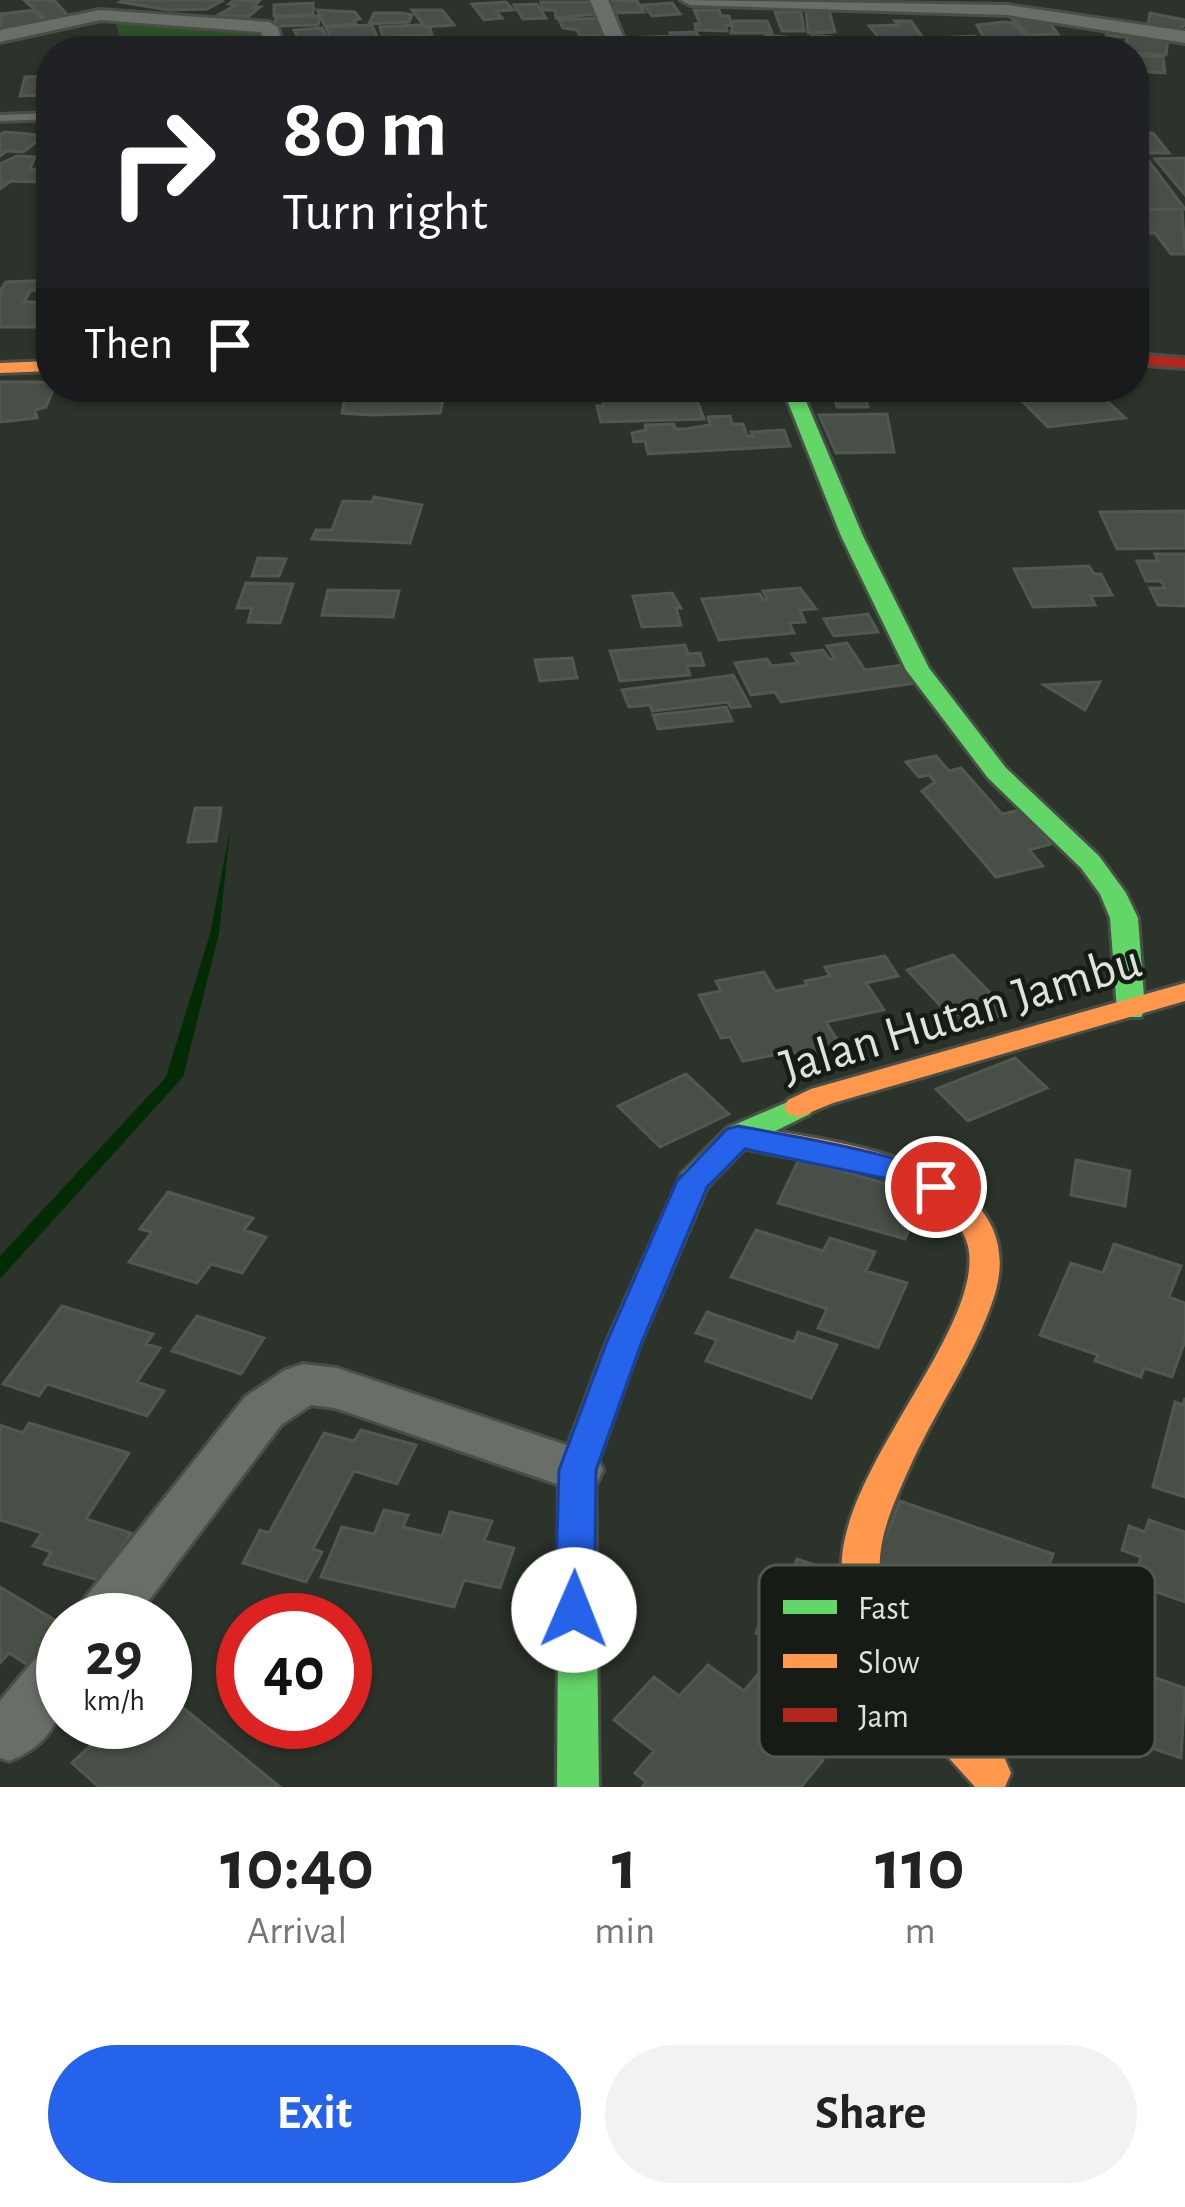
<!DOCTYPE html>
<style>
body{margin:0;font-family:"Alegreya Sans",sans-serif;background:#f2f2f2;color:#222;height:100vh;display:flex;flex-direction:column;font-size:45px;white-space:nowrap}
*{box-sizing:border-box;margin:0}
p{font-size:39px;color:#767676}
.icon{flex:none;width:66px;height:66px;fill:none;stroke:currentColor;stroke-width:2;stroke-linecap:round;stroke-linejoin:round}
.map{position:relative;height:1787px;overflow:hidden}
.sheet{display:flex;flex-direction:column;background:#fff;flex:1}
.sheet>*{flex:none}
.hud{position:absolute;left:36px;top:36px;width:1113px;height:366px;border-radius:48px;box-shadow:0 3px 9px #0004;background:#202124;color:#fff;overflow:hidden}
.speed{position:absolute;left:36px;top:1593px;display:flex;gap:24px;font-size:60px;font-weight:700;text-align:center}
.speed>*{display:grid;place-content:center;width:156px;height:156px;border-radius:50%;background:#fff;box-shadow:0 3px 9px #0004;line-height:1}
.speed small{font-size:30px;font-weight:400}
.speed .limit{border:18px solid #d22;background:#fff;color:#111}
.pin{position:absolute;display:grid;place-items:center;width:102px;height:102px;color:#fff;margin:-51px;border:6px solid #fff;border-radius:50%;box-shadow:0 3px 12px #0007}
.me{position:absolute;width:132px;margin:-66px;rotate:1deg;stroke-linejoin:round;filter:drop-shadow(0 0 9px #0008)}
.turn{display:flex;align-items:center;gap:42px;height:252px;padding:0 48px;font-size:54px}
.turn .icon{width:156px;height:156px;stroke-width:2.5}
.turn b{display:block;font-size:84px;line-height:102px}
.then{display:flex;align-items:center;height:114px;padding:0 48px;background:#0003;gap:24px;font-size:45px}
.eta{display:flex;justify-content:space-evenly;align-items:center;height:204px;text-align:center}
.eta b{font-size:72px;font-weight:700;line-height:84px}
.cta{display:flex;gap:24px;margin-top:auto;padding:24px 48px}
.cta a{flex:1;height:138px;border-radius:72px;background:#2563eb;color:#fff;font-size:48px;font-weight:700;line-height:138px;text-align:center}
.cta a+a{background:#f2f2f2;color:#222}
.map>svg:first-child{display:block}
.green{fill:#2e5029}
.water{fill:#042c04}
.building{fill:#484f47;stroke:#515850;stroke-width:3}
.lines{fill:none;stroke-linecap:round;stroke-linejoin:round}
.lane-casing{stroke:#484f47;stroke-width:6}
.street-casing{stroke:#484f47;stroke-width:6}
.fast-casing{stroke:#484f47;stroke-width:6}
.slow-casing{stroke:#484f47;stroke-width:6}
.jam-casing{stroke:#484f47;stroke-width:6}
.lane{fill:#696f68;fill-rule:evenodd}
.street{fill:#696f68;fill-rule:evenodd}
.fast{fill:#63d668;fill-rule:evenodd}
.slow{fill:#ff974d;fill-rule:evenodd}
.jam{fill:#b3261e;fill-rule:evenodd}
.route{fill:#2563eb;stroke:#184099;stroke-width:3}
.labels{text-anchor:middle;stroke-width:9;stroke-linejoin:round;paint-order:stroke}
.near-street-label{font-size:51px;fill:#dce5da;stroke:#161c15}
.key{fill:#161c15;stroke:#515850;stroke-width:3}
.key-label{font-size:33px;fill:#dce5da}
</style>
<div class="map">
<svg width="1185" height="1787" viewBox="0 0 1185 1787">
<rect width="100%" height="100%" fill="#2b332a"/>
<!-- green -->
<path class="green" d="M115,18L264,31L271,51H122Z"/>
<!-- water -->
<path class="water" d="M230,830L219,933L183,1077L0,1279V1256L166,1077L210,934Z"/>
<!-- building -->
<path class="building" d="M24,0H54L70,18L48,21Z
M124,0H224L207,9L169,10L120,2Z
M234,0L259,1L253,7H260L248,17L218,15L236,5L229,4Z
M602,0L637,1L644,12L610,13Z
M506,2L513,10L496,11L502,18L484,20L472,4Z
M541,2H593L595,14L556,18L555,10H543Z
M313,3V15L274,16V5Z
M672,3L680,14L652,16L643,5Z
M537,4L546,18L523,19L514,5Z
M34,10L46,23L0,31L1,14Z
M317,10L355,12L360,19L354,20L356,24L325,26Z
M412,10H442L454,25L425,27Z
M694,10H719L721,16H729L732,25L726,26L727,31L696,30L695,24H700Z
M806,10H829L835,32L808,33Z
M775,12H801L804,31H782Z
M374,13H401L412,15L409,22L369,24Z
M1150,13L1185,20V25L1175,30L1148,25Z
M320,16L318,25L275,26L276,17Z
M597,18L607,35L580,36L577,30L563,28L559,20Z
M1046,18L1058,34L1028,35L1012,19Z
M734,21H767L772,33H731Z
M895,21H911L923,38L881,40L869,26L899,25Z
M1004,22L1014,23L1028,38L986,42L977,25Z
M372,25L377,37L331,40L326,27Z
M419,25L430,28L432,35L383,37L380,27Z
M322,28L328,40L300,42L294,30Z
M1107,29L1168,39L1166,55L1134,53L1125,48L1127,37L1106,36Z
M696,32L707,51H680L670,33Z
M766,35L806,39L795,51L752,50Z
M812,35L831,37L828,41L845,43L841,51H798Z
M428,36L432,46L394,48L388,40Z
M669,36L679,51H632L628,44H634L626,38Z
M975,36L989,48L957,50L933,38Z
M329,42L332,50L284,51L283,47Z
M519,42L522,48L489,51H451L449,45Z
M1134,55L1163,57L1165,73L1134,71Z
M51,76L48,95L20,96L25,77Z
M4,132L30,134L43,137L23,152L7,151L0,156V135Z
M1134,133H1153L1169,153H1134Z
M17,156L35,157L30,169L50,170L37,182L11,181L0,189V164Z
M1134,156H1145L1185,209L1134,210Z
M1185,158V195L1155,159Z
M1182,209L1185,254H1171L1155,233H1141L1137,227H1149L1137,210Z
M51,280V291L31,290L24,302H46L51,292V335H40L45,327H0V291L6,282Z
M0,382H42L54,387L46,407L35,410L37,418L0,422Z
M347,387L435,390L446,387L440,413L370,415L342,413Z
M599,387H692L704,419L601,422L597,406H604Z
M826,387H862L868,407H837L835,400H829Z
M1008,387H1092L1125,418L1048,427Z
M887,414L894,452L836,453L819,415Z
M730,416L732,424H743L747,436H753L751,432L784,430L790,446L648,454L645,441L634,442L632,433L646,430L645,425L674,424L675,429H685L710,425L708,417Z
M374,497L422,505L410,543L312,539L316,530H332L343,501L372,502Z
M1185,511V548L1117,549L1100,512Z
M1155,554H1185V606L1158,605L1150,588H1165L1161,581H1146L1137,561H1158Z
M258,558L286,559L279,576H252Z
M1089,566L1094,574H1101L1112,595L1091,596L1095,605L1033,607L1014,569Z
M246,583L293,584L280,623L248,622L252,608H237Z
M800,588L816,609L800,610L805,622L789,623L794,633L719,640L702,599L760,594L763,600L767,599L763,591Z
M328,590L399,591L393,617L322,615Z
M672,593L681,608H676L681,625L642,627L633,596Z
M868,614L878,632L834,636L824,619Z
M847,643L865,670L903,665L916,683L781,702L775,692L751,695L735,663L767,659L772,666L798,663L792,654L823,650L829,659H835L827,646Z
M685,645L688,654L700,653L704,665L687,666L690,675L620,681L610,651Z
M572,658L577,678L540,681L535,660Z
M733,675L750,706L731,708L728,702L652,711L650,705L629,707L622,690Z
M1100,682L1085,710L1044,685Z
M726,707L732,721L658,729L653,715Z
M936,756L949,771L961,768L1002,814L1020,810L1051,844L1029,850L1043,866L996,877L922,791L935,782L929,775L919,777L906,762Z
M195,808H221L216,841L188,842Z
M953,955L1009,1012L975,1024L964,1012L951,1017L907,970Z
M885,956L898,976L866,983L884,1010L826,1022L843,1049L798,1058L794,1051L743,1061L730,1037L721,1038L699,995L721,991L716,981L764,972L775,991L807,985L805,981L830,976L825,967Z
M1015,1058L1047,1088L968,1121L936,1089Z
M686,1074L729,1114L660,1147L618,1106Z
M799,1159L923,1194L905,1239L778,1203Z
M1076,1160L1130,1171L1125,1206L1071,1195Z
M168,1192L253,1218L244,1230L266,1237L242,1273L211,1264L197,1283L129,1262L152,1232L140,1229Z
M756,1230L823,1251L830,1238L875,1252L866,1271L907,1283L878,1348L818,1328L827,1309L731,1277Z
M1114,1244L1181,1266L1169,1297L1185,1303V1341L1172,1377L1144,1368L1141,1377L1095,1361L1098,1355L1040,1335L1071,1263L1103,1273Z
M62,1306L153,1334L146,1344L160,1348L137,1382L164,1391L147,1416L47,1384L39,1396L3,1384Z
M707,1312L794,1342L798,1332L837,1345L811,1398L706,1361L717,1340L696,1333Z
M197,1316L264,1338L241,1374L172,1351Z
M1185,1398V1497L1153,1487L1175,1402L1183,1405Z
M29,1423L129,1453L86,1519L131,1533L101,1581L44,1564L51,1552L33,1546L42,1533L0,1520V1425L23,1433Z
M361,1430L416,1445L397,1484L354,1471L313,1549L322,1552L306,1582L243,1563L260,1530L269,1533L324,1433L354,1441Z
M900,1501L1053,1554L1046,1575L1099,1594L1080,1659L869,1581Z
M384,1510L408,1515L403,1527L442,1536L450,1512L492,1521L484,1541L514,1548L500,1588L464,1580L454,1607L321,1577L342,1527L374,1534Z
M1149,1520L1185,1532V1602L1133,1584L1141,1557L1122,1550L1129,1526L1145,1532Z
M797,1559L842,1574L840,1605L822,1656L756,1633L776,1582L787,1585Z
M0,1587L63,1625V1633L31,1667L9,1653L0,1663Z
M708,1665L744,1691L758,1674L821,1721L801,1744L823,1760L801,1787H642L646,1782L635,1773L654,1751L614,1720L654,1677L679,1696Z
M1153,1677L1185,1688L1181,1758L1139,1744Z
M165,1693L280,1787H99L72,1763L115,1722H165Z"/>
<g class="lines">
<defs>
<path id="lane" d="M51,113V119L0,121V115Z"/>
<path id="street" d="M590,0H608L629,51H611Z
M681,0L1007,5L1185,31V43L1007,15L690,5Z
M100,10L269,22L278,27L284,51H266L261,32L100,20L0,42V30Z
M303,1364L337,1368L596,1455L603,1470L596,1485L577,1491L335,1408L311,1405L281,1425L134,1620H73L81,1603L245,1397L285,1370Z
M63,1642C63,1695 69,1738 9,1761L0,1758V1701L43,1649Z"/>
<path id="fast" d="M782,387H800L863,536L929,668L1006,768L1099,856L1126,893L1138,918L1145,1010L1141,1017H1121L1117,1010L1110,918L1100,894L1081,868L988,778L906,670L841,536Z
M799,1097L810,1100L814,1107L810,1114L749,1144L707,1187L640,1344L595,1470L599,1787H557L559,1470L606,1344L682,1173L727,1128Z"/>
<path id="slow" d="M51,361V371L0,373V363Z
M1185,983V1001L833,1103L799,1117L788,1114L784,1107L788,1100L811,1089Z
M738,1125C828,1141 1037,1159 994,1297C974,1358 935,1410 909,1469C895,1500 877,1538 880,1573C886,1648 957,1707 1005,1759L1011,1773L1005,1787H975C923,1727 848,1659 842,1574C834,1474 986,1328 968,1246C964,1229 950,1213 936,1203C874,1160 796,1163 727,1144L722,1136L727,1128Z"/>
<path id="jam" d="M1134,354L1185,358V368L1134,364Z"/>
</defs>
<!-- lane casing -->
<use href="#lane" class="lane-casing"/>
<!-- street casing -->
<use href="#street" class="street-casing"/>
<!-- fast casing -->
<use href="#fast" class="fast-casing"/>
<!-- slow casing -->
<use href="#slow" class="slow-casing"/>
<!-- jam casing -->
<use href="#jam" class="jam-casing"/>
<!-- lane -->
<use href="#lane" class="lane"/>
<!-- street -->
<use href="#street" class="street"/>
<!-- fast -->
<use href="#fast" class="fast"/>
<!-- slow -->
<use href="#slow" class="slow"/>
<!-- jam -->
<use href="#jam" class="jam"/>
</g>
<!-- route -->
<path class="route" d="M738,1126C778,1134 934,1157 952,1187L947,1195L936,1199L888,1179L745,1149L707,1187L641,1344L596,1470L594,1610L588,1622L574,1627L560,1622L555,1610L559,1470L606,1344L677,1181L727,1129Z"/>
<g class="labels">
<!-- near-street labels -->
<g class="near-street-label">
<text transform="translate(960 1012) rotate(-17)" y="18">Jalan Hutan Jambu</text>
</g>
</g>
<!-- legend -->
<rect x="759" y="1565" width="396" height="192" rx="18" class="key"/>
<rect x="783" y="1600" width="54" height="14" fill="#63d668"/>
<rect x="783" y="1654" width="54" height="14" fill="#ff974d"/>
<rect x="783" y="1708" width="54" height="14" fill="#b3261e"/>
<g class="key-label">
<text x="858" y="1619">Fast</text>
<text x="858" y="1673">Slow</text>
<text x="858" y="1727">Jam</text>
</g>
</svg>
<div class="speed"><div>29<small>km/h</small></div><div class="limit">40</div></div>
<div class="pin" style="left:936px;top:1187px;background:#d93025"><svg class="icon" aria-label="arrive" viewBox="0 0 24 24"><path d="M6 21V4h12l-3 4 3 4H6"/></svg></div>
<svg class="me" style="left:574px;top:1610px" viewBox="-20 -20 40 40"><circle r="19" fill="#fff"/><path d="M0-13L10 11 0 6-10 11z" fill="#2563eb"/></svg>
<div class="hud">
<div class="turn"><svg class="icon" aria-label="right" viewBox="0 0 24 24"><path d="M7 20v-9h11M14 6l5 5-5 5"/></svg><div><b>80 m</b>Turn right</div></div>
<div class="then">Then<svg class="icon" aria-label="arrive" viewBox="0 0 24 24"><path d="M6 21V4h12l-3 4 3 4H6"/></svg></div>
</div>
</div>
<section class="sheet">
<div class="eta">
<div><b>10:40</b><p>Arrival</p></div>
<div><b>1</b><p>min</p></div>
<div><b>110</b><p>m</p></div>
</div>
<div class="cta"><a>Exit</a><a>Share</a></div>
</section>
